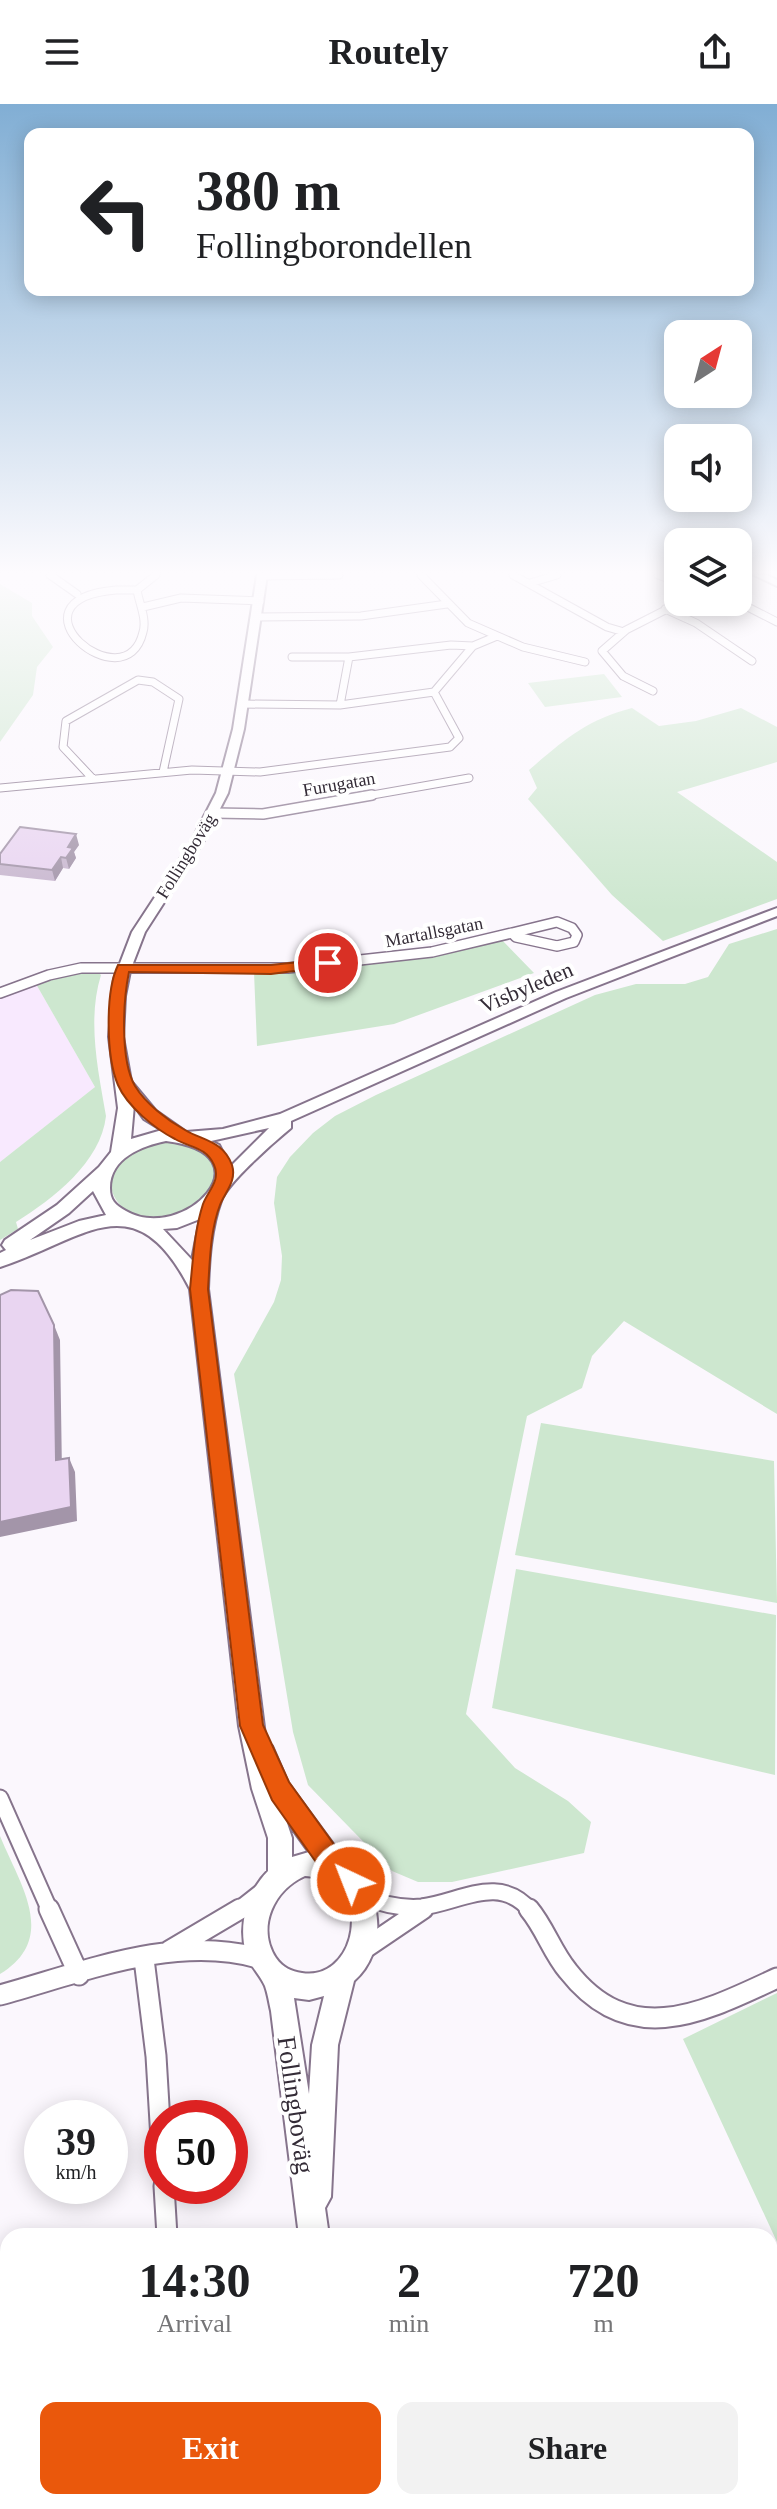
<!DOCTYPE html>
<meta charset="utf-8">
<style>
body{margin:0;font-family:"Times New Roman",serif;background:#f2f2f2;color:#202124;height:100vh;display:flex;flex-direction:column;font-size:30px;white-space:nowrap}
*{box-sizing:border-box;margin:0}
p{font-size:26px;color:#757577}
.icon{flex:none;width:44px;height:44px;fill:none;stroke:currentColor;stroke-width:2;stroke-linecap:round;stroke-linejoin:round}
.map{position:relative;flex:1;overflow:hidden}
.side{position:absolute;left:0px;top:2124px;width:778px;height:282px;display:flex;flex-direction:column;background:#fff;border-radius:24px 24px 0 0;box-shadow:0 4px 20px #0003}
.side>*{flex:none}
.top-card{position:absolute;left:24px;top:24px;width:730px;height:168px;border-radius:16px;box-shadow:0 4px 20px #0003;background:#fff;color:#202124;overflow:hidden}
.needle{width:52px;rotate:36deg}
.controls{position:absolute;left:664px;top:216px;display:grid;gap:16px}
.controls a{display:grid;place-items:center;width:88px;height:88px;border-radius:16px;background:#fff;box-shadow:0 4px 20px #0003;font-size:40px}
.speed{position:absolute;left:24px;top:1996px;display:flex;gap:16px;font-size:40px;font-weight:700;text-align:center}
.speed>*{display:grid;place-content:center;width:104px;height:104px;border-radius:50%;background:#fff;box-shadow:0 4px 20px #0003;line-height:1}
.speed small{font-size:20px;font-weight:400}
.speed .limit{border:12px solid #d22;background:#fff;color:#111}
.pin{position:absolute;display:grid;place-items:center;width:68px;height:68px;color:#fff;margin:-34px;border:4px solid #fff;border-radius:50%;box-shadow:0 2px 8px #0007}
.me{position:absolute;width:88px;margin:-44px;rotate:317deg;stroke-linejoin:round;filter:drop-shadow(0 0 6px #0008)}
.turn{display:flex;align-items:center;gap:28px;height:168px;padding:0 40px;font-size:36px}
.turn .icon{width:104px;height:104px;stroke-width:2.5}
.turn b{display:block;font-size:56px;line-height:68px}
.eta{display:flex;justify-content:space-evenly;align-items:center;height:136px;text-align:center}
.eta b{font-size:48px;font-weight:800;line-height:56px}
.primary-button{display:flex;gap:16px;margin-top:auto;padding:16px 40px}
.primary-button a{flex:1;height:92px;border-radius:16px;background:#ea580c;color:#fff;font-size:32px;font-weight:800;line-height:92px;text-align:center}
.primary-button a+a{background:#f2f2f2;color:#202124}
header{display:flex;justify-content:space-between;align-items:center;height:104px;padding:0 40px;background:#fff;font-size:36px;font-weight:800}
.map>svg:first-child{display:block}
.built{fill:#f8e9fe}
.green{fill:#cde7cf}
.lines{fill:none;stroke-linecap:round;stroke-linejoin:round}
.street-far3-casing{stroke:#86748c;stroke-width:9}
.street-far2-casing{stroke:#86748c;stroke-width:12}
.street-far1-casing{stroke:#86748c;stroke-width:19}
.street-casing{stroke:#86748c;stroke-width:23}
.secondary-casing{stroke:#86748c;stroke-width:4}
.street-far3{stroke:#fff;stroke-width:7}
.street-far2{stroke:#fff;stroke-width:9}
.street-far1{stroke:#fff;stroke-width:15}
.street{stroke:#fff;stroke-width:19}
.secondary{fill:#fff;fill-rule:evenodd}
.wall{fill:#c8b7cf}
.shaded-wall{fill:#a395a9}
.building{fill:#e9d5f1;stroke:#a395a9;stroke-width:2}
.route{fill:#ea580c;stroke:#983908;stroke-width:2}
.labels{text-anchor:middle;stroke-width:8;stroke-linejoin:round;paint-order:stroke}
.far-street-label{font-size:18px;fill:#342c37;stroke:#fff}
.street-label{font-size:22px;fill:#342c37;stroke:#fff}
.near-street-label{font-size:26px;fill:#342c37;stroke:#fff}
</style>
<header><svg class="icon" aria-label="menu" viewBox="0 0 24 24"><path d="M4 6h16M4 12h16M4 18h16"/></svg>Routely<svg class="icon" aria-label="share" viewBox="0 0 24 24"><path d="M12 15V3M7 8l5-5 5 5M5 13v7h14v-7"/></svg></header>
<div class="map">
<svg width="777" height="2405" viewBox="0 0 777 2405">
<rect width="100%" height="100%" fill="#fbf7fd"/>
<!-- built -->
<path class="built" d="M36,880L95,983L0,1058V894Z"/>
<!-- green -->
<path class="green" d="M0,480L32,499V512L53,543L37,563L33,591L0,638Z
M604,570L622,593L545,603L528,579Z
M632,604L659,622L696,617L741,604L777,623V658L677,688L777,758V795L663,837L612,791L528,695L537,684L529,666C564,636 586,616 632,604Z
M777,825V1310L624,1217L592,1252L582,1284L527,1312L466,1610L515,1664L568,1697L591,1718L584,1749L452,1778H418L392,1767L308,1681L293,1628L234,1270L274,1198L281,1176L282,1152L274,1099L277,1073L290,1053L313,1029L335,1012L376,991L595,891L636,880H685L708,873L729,840Z
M500,834L534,869L394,920L257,942L254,868L437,850Z
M76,867L98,868L101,871C87,916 98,966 106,1012C101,1058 53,1095 16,1118L18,1125L0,1136V1058L95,983L36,880Z
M171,1036C194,1039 209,1048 217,1070C214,1077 212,1087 207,1093C203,1099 192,1103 186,1106C122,1143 62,1053 171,1036Z
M541,1319L774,1357L777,1499L515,1451Z
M516,1465L776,1511L775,1671L492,1604Z
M0,1732C20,1781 59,1834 0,1870Z
M777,1889V2138L683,1935Z
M170,2398H289L290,2405H163Z"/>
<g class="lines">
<defs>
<path id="street-far3" d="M50,471L77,490
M421,471L468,519L523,543L585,558
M513,471L607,523L624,528
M658,471L678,478
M261,472L339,471
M530,479L557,471
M116,486H137C139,499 147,515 143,528C126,601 0,496 116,486Z
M137,486L156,471
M738,498L777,518
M143,503L181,494L260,497
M665,505L696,519L752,557
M258,513L361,512L447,500
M292,553H349L451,541L473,542
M653,587L623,572L602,547L626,526L681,498
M243,600L340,601L434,588L473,542L497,532
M340,601L349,553
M93,675L63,643L66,617L138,576L153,578L179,595L163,668
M0,684L192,666L260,668L450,643L459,634L434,588
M361,693L469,674"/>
<path id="street-far2" d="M214,709L263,710L372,691
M557,818L572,824L577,831L574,838L557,842L516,833L512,829Z
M0,889L49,871L81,864H288L432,848L512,829"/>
<path id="street-far1" d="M0,1694L50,1807
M361,1792C381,1800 400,1805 422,1803C461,1798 499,1769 531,1807
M237,1807L261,1788
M420,1807L425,1803"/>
<path id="street" d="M49,1805L79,1871
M529,1805C545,1824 552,1848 568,1867C630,1946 702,1909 777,1874
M169,1847L240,1805
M361,1847L423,1805
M144,1855L156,1952L162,2052
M0,1891C81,1869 174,1830 258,1854
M164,2082L167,2132
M119,2405L126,2398"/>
<path id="secondary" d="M257,471H267L244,625L228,689L203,738L145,828L130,867L125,892L123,933L131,977L156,1007L186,1028L223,1025L280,1010L556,888L777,804V812L566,894L291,1017V1024C274,1038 227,1079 221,1097C211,1124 209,1156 208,1185L266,1639L272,1642L288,1679L347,1759C383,1784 389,1847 354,1877L338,1941L331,2093L325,2104L329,2132H299L271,1907C269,1899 268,1890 265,1882C260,1871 250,1862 246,1849C238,1821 247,1788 268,1767V1734L252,1685L239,1622L190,1185C134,1076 84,1136 0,1163V1149L6,1146L2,1141L5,1136L57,1101L99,1063L111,1048L118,1004L109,933L114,875L132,828L191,738L216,689L233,625ZM134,1001L144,1015L162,1026L131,1035ZM269,1024L230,1063L219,1041L211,1037ZM166,1037C272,1050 183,1140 126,1107C115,1101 110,1096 110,1084C110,1054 142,1042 166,1037ZM93,1087L106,1111L79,1117L30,1136L69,1109ZM200,1115L192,1156L163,1125L177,1124ZM286,1716L309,1748L292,1753V1734ZM305,1772C313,1773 323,1773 329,1777C371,1799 351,1877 302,1869C291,1867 283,1864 276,1854C256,1823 274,1786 305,1772ZM324,1892L312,1941L309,1990L294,1894L309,1896Z
M754,471H767L777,476V482Z
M329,2398H361L362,2405H330Z"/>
</defs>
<!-- street-far3 casing -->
<use href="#street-far3" class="street-far3-casing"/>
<!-- street-far2 casing -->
<use href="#street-far2" class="street-far2-casing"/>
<!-- street-far1 casing -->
<use href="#street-far1" class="street-far1-casing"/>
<!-- street casing -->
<use href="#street" class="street-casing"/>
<!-- secondary casing -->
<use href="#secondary" class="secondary-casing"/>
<!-- street-far3 -->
<use href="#street-far3" class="street-far3"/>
<!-- street-far2 -->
<use href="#street-far2" class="street-far2"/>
<!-- street-far1 -->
<use href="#street-far1" class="street-far1"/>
<!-- street -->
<use href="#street" class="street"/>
<!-- secondary -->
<use href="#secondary" class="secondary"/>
</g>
<!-- wall -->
<path class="wall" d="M79,741L74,748L76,754L69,765L63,764L55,777L0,771V750Z"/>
<!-- shaded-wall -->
<path class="shaded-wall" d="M76,730L79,741L74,748L76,754L69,765L66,754L68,743Z
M61,753L63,764L55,777L52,766Z
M54,1221L60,1236L62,1370L56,1356Z
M69,1354L75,1368L77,1417L0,1433V1418Z"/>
<!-- building -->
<path class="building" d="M20,723L76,730L68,743L73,744L66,754L61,753L52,766L0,760V750Z
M11,1186L38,1187L54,1221L56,1356L69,1354L71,1403L0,1418V1191Z"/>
<!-- sky -->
<linearGradient id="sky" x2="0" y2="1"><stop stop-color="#81aed4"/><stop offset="0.58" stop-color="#fdfbfe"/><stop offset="1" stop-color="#fdfbfe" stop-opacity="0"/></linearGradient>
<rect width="777" height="808" fill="url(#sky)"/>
<!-- route -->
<path class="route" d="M328,855L333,856V862L271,870L129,868C123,897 120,956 135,982C146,1000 167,1016 185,1026C204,1037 223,1037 232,1061C237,1077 225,1088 220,1101C210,1127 210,1157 208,1185L263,1621L289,1678L346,1757L359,1768L363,1777L359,1786L351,1789L328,1775L272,1696L240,1622L190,1185C193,1157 194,1128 203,1100C208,1087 221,1076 214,1061C206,1043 191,1044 175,1035C155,1025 127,1002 118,981C106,953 105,888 118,861H271Z"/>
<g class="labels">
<!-- far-street labels -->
<g class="far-street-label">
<text transform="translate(339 680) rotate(-10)" y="6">Furugatan</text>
<text transform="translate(186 752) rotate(-58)" y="6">Follingboväg</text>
<text transform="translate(434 828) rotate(-11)" y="6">Martallsgatan</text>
</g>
<!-- street labels -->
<g class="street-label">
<text transform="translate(526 883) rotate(-23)" y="8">Visbyleden</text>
</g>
<!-- near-street labels -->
<g class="near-street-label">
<text transform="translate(296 2001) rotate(82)" y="9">Follingboväg</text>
</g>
</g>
</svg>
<div class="controls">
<a><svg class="needle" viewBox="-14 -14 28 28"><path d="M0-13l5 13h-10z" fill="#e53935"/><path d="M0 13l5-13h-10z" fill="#757577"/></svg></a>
<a><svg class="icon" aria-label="sound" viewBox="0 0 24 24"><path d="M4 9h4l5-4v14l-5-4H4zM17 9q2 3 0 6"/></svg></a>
<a><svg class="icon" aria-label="layers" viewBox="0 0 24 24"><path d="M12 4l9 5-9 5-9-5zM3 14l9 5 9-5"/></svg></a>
</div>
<div class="speed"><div>39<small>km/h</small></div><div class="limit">50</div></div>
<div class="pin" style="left:328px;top:859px;background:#d93025"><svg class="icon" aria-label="arrive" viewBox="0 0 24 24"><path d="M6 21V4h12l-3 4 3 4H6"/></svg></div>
<svg class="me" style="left:351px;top:1777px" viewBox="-20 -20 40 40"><circle r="17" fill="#ea580c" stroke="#fff" stroke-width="3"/><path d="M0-11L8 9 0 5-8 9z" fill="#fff"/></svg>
<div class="top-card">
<div class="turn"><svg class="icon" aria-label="left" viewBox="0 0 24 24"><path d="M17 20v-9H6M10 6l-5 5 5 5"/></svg><div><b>380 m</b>Follingborondellen</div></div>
</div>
<section class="side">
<div class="eta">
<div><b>14:30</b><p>Arrival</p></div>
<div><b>2</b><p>min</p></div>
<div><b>720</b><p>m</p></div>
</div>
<div class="primary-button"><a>Exit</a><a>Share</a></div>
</section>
</div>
